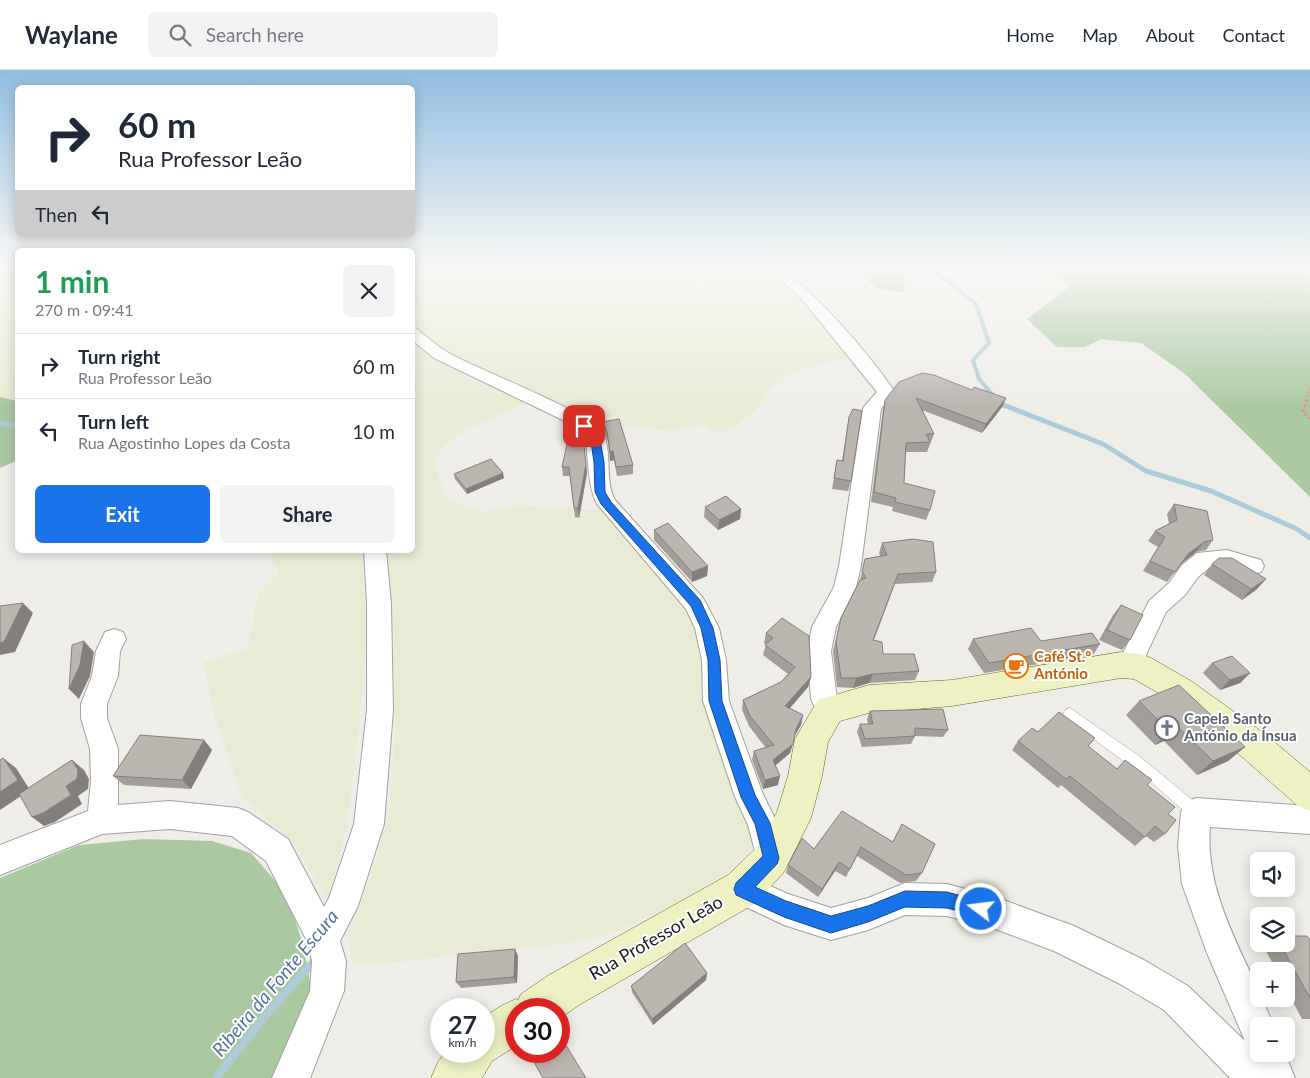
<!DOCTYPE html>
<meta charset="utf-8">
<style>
body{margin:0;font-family:Lato,sans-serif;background:#f2f2f3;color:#1f2937;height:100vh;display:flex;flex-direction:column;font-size:19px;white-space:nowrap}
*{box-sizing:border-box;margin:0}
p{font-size:16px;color:#747a83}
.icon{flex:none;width:28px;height:28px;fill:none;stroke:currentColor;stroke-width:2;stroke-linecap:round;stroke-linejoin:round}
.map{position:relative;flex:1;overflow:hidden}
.panel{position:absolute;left:15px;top:178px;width:400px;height:305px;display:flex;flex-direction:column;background:#fff;border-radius:8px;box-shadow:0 2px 12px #0003}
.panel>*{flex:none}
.banner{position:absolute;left:15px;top:15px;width:400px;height:152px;border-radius:8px;box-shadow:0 2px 12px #0003;background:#fff;color:#1f2937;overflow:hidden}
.tools{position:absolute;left:1250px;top:782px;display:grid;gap:10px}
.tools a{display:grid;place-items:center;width:45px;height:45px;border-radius:8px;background:#fff;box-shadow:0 2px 12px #0003;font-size:25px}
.speed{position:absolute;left:430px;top:928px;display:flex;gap:10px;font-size:25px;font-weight:700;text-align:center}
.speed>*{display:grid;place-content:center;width:65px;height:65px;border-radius:50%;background:#fff;box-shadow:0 2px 12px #0003;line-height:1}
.speed small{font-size:12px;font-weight:400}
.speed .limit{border:8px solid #d22;background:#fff;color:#111}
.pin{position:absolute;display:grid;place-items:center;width:42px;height:42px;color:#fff;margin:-21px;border-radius:10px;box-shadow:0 2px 8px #0006}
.me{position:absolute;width:55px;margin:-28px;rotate:285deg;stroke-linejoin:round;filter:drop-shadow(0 0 4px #0008)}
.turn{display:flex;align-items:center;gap:18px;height:105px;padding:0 20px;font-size:22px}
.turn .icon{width:65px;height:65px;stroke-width:2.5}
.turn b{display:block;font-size:35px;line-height:42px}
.then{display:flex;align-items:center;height:48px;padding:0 20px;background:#0003;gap:10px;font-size:19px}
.round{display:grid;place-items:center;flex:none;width:52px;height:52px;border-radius:8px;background:#f2f2f3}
.headline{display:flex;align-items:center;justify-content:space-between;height:85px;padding:0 20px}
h1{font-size:30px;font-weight:700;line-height:38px;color:#1e9e55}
.primary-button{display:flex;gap:10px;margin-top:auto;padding:10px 20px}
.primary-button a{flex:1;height:58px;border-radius:8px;background:#1a73e8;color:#fff;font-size:20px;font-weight:700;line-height:58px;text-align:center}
.primary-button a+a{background:#f2f2f3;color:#1f2937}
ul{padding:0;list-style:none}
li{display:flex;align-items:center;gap:15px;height:65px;padding:0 20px;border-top:1px solid #e0e1e3}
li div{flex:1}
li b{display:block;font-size:19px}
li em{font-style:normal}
header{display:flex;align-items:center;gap:30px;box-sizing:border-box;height:70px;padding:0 25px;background:#fff;border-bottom:1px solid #e0e1e3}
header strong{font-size:24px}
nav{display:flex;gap:28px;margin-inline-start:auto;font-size:18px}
.search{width:350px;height:45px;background:#f2f2f3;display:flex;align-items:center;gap:12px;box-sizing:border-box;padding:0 18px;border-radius:8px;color:#747a83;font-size:19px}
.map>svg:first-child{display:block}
.farmland{fill:#e9ebd5}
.forest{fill:#abc9a1}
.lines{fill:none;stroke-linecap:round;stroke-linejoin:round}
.stream-far2{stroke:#adccd7;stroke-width:4}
.stream-far1{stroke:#adccd7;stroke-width:5}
.stream{stroke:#adccd7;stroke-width:8}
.lane-casing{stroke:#a1a1a1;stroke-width:1}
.street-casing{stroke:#a1a1a1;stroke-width:2}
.secondary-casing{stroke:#5d6b13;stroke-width:1}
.path-far1{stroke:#e98f7f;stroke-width:2;stroke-dasharray:2 2;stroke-linecap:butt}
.path{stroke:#e98f7f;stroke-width:2.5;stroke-dasharray:2.5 2.5;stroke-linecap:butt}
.lane{fill:#fff;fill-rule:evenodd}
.street{fill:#fff;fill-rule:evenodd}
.secondary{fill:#eef2c3;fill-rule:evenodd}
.wall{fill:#a29d98}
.shaded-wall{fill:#847f7c}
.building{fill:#bcb6b1;stroke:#847f7c}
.route{fill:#1a73e8;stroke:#114b97}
.labels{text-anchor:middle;stroke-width:4;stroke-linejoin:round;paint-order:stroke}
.food-label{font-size:15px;font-weight:bold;fill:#c56008;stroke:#fff;text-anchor:start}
.worship-label{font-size:15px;font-weight:bold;fill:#5b616d;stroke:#fff;text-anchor:start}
.near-street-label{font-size:18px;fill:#202020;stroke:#fff}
.near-water-label{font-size:19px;font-style:italic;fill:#54759d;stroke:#fff}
</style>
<header>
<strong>Waylane</strong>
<div class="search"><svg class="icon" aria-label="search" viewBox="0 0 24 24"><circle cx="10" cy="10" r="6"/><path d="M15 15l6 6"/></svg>Search here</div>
<nav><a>Home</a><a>Map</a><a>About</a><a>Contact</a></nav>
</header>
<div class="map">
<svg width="1310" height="1008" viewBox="0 0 1310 1008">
<rect width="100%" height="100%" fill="#efede8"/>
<!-- farmland -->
<path class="farmland" d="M0,197H17V331L0,327Z
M413,197H709L696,208L699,214L773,206L811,241L847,287L800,300L783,310L769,320L756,339L733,358L719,364L704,355L670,361L618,356L603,358L575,341L479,300L442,278L413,253Z
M413,273L469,307L526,332L458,364L441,380L434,395L447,429L482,442L515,435L605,441L642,479L697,553L758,770L726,804L668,838L614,863L575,872L530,879L353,896L347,867L369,811L389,745L395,665L394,564L387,480H412Z
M268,480H361L367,557L358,667L347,757L327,832L296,775L242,727L212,638L204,592L247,579L259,523L279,503Z"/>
<!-- forest -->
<path class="forest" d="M854,197H906L904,222L877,219Z
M1040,197H1310V427L1184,303L1141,273L1101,269L1085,277H1057L1027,249L1070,216Z
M0,327L17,331L18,390L0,398Z
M144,769L212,771L251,783L286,823L303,874L311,917L278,1008H0V808L79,775Z"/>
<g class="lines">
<!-- stream-far2 -->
<path class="stream-far2" d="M930,197L976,234L989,273L973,290L979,309L998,331"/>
<!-- stream-far1 -->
<path class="stream-far1" d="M997,330L1001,334L1103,374L1146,401L1211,421L1297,459L1310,468
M0,353L18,356"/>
<!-- stream -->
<path class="stream" d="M216,1008L270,940L316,889"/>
<defs>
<path id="lane" d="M1070,638L1139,686L1201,737L1203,742L1201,747L1196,749L1191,747L1145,707L1065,648L1063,644L1065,640Z"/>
<path id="street" d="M766,197H781C822,231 864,277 895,322L881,339L861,496L856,517L836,557L831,581L837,629L842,640L838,648L829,651L820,648L811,629L807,581L812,557L834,517L839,496L863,338L877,322L801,228Z
M412,257L417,259C427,267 437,276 447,282C474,298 594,344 603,363C613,384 604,410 615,430L703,528L719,558L726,590L729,631L762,722L777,753L786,789L782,800L771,804L760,800L748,755L735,727L703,631L702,590L695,558L686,539L597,434C587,415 589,388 585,366L569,353L434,288L412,270Z
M364,480H386L391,534L393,640L384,754L358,836L340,871L346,891L344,921L310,1008H272L310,921L312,891L308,873L266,791L232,766L170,759L102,764L0,805V775L88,741L91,711L90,679L81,648V634L92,606L96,581L105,562L114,559L123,562L126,569L120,581L118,606L107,634V648L118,679V735L170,731L238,738L248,742L288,769L324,837L329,828L354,754L367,640V534Z
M1227,480L1261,490L1264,496L1261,502L1253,504L1227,496L1210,497L1198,507L1185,525L1166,542L1146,585L1153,597L1149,604L1140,607L1131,604L1122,585L1149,531L1169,513L1182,495L1197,483Z
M1196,728L1310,736V764L1210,757C1205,815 1235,869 1259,921V929H1262L1274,956H1259V984H1285L1295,1008H1230L1164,940L1120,914L1054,881L998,860L947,846L905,845L868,860L831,870L784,855L731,830L726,819L731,808L742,803L788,824L831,838L868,828L905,813L947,814L998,828L1074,856L1144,890L1188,916L1245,971L1207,883L1182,814L1178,776L1181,742L1186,732Z"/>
<path id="secondary" d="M1121,582L1140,584L1151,588L1191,611L1265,664L1310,702V741L1298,736L1241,686L1169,629L1134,609L1121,608L952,636L869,643L840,651L828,672L822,706L811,748L784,802L756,833L579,935L559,949V939H516V976L492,991L482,1008H431L438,992L446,981H484V947L501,936L516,929L518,930L521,924L549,905L728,805L758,776L777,742L788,706L795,669L818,630L869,615L952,610Z"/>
</defs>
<!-- lane casing -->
<use href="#lane" class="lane-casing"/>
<!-- street casing -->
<use href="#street" class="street-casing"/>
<!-- secondary casing -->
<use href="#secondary" class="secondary-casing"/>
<!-- path-far1 -->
<path class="path-far1" d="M1299,197L1310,200
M1306,331L1310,318"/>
<!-- path -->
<path class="path" d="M1307,330L1303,342L1310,349"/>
<!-- lane -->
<use href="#lane" class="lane"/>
<!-- street -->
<use href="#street" class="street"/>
<!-- secondary -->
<use href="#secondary" class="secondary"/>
</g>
<!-- wall -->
<path class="wall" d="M972,320L1006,328L1002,337L982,363L922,340L934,364L927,382H906L904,413L930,440L926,450L892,441L893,437L871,432L883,340L885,330Z
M849,347L851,411L848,421L832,419L837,390L842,391L847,358Z
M603,352L633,395V404L617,406L614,390L610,391L608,371L603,361Z
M586,394L587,403L579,448L575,447L570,406H563L562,397Z
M454,404L504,408L467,424L455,409Z
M1174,434L1213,470L1206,480L1196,482L1182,493L1167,512L1143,501L1158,477L1148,471L1155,461L1169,454L1167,444Z
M705,437L741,439L740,449L718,460L704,447Z
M654,460L708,496L707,506L692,512L654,470Z
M882,473L936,502L932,512L895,514L874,570L883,584L919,601L915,610L869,613L853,618L837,617L833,581L841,548L860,510L865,489L880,486L879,483Z
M1212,494L1257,519L1242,530L1204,505Z
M1121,535L1130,570L1122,580L1099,570L1113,545Z
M782,548L811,607L808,617L790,638L803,645L801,655L794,666L790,683L776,695L778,715L763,719L752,690L754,681L766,678L749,656L742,640L743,630L781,612L788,604L763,585L766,574L764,573L766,563Z
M973,569L1041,571L1100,574L1093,585L984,603L968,579Z
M1212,593L1250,603L1240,613L1220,620L1203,603Z
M1139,631L1245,677L1228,691L1197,705L1164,671L1155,675L1126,645Z
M870,641L948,660L943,667L915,666L911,674L862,677L857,662L860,654H868L867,649Z
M1038,662L1095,668L1088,676L1117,699L1147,715L1168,744L1165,764L1154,772L1146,766L1135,776L1061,715L1058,718L1012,680L1018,671Z
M204,670L212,680L191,719L124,715L113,706Z
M902,754L922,803L916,811L900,813L857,786L846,807L835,801L818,827L786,803L788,795L814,779L893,771Z
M1310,871V949H1302L1286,919V901H1277L1262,874H1286Z
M518,886L517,913L461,918L456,912Z
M707,903L706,910L653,955L632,922L631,916Z"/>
<!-- shaded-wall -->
<path class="shaded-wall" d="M1006,328L1002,337L982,363L986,354Z
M613,381L614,390L610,391V382Z
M586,394L587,403L579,448L578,438Z
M503,403L504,408L467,424L466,419Z
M741,439L740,449L718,460L719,450Z
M1204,472L1196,482L1181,494L1188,484Z
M708,496L707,506L692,512V502Z
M1266,509L1257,519L1242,530L1251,519Z
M23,533L33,543L15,582L0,585V573Z
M84,571L94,582L90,606L79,629L69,619Z
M1250,603L1240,613L1220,620L1230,610Z
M873,604L869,613L853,618L856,608Z
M811,607L808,617L783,646L785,636Z
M803,645L801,655L793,669L796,659Z
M1178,657L1164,671L1155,675L1169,661Z
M204,670L212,680L191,719L182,710Z
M793,674L790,683L771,699L773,690Z
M1245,677L1228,691L1197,705L1213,691Z
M3,688L16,698L30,720L0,740V722Z
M72,690L84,700L89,709L88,719L78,726L82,734L55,752L44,756L32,747L66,716Z
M780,706L778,715L763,719L765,710Z
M839,792L835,801L818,827L822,819Z
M515,879L518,886L517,913L514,907Z
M707,903L706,910L653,955L652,949Z"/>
<!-- building -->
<path class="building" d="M922,303L934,305L972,320L974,317L1006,328L986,354L916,328L934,364H926L930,372L906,373L904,413L935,421L930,440L895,432L896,428L874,422L885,330L899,312Z
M853,339L862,341L851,411L834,408L837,390L843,391L849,347Z
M619,349L633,395L616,397L613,381L610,382L607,362L603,352Z
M579,355L582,358L586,394L578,438H574L569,397H562L571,356Z
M491,389L503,403L466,419L454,404Z
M726,426L741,439L719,450L705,437Z
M1174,434L1207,441L1213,470L1204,472L1188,484L1175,502L1150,491L1165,467L1155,461L1177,450Z
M668,453L708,496L692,502L654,460Z
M913,469L933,472L936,502L898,504L873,570L882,572L883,584H914L919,601L873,604L856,608H841L836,571L841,548L860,510L866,508L862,501L865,489L887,485L882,473Z
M1219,488H1232L1266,509L1251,519L1212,494Z
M23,533L4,572L0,573V536Z
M1121,535L1143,545L1130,570L1107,560Z
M782,548L809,566L811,607L785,636L803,645L796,659L793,674L773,690L780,706L765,710L754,681L774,675L750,646L743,630L781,612L795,597L765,575L773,568L766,563Z
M1031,558L1041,571L1092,563L1100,574L989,593L973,569Z
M84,571L80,595L69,619L72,575Z
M1232,586L1250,603L1230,610L1212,593Z
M1179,615L1245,677L1213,691L1178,657L1169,661L1139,631Z
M943,639L948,660L915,658V666L865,669L860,654H873L870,641Z
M1059,642L1095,668L1088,676L1117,699L1125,690L1152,710L1147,715L1175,737L1168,744L1176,750L1165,764L1155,756L1145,767L1070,706L1066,709L1018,671L1032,658L1038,662Z
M140,665L204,670L182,710L113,706Z
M3,688L18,710L0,722V690Z
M72,690L78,700L77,709L66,716L71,725L43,743L32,747L19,724Z
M842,741L893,772L902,754L935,774L922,803L906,805L861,777L850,799L839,792L822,819L788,795L802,768L814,779Z
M1286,866H1307L1310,871V928L1280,874H1286Z
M685,873L707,903L652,949L631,916Z
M515,879L514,907L456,912L458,884Z
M559,964L586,1008H543L528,982L529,981H559Z"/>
<!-- sky -->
<linearGradient id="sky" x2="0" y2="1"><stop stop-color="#90bee1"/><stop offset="0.58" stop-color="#f8f7f5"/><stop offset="1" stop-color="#f8f7f5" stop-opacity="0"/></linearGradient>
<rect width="1310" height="338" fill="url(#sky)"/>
<!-- route -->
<path class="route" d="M581,354H588L599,364L604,392L605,422L611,432L700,530L713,558L720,590L722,631L755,725L770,753L779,788L777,794L755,817L786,831L831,846L868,836L905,821L947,822L987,833L989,839L987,845L981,847L947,838L905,837L868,852L831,863L784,847L736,825L734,819L736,813L763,786L755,754L741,727L709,631L708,590L701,558L691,536L601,434L595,422L594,392L590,365L581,358Z"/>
<!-- icons -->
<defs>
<symbol id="cafe-ring" viewBox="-11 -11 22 22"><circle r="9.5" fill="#fff" stroke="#e8710a" stroke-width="1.5"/><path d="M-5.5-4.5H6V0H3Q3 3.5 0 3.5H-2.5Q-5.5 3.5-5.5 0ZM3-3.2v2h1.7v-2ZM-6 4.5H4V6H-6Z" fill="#e8710a"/></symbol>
<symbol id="church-ring" viewBox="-11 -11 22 22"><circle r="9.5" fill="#fff" stroke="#6b7280" stroke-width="1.5"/><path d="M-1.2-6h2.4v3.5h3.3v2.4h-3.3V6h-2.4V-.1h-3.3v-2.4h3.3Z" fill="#6b7280"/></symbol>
</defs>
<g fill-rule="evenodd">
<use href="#cafe-ring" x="1002" y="582" width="28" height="28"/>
<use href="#church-ring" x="1153" y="644" width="28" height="28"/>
</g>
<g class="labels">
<!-- food labels -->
<g class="food-label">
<text x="1034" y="592">Café St.º<tspan x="1034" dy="17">António</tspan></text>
</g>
<!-- worship labels -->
<g class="worship-label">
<text x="1184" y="654">Capela Santo<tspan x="1184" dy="17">António da Ínsua</tspan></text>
</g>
<!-- near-street labels -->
<g class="near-street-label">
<text transform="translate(656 868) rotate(-30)" y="6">Rua Professor Leão</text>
</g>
<!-- near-water labels -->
<g class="near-water-label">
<text transform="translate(275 913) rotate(-50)" y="7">Ribeira da Fonte Escura</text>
</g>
</g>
</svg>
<div class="tools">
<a><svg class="icon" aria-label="sound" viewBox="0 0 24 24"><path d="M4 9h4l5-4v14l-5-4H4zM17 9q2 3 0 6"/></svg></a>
<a><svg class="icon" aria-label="layers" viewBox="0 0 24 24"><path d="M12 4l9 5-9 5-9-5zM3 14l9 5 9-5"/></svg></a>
<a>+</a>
<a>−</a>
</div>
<div class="speed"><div>27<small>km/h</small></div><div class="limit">30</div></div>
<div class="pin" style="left:584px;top:356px;background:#d93025"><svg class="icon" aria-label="arrive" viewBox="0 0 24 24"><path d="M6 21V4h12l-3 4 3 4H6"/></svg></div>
<svg class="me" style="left:981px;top:839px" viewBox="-20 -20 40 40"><circle r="17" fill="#1a73e8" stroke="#fff" stroke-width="3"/><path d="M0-11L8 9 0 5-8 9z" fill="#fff"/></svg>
<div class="banner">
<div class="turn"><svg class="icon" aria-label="right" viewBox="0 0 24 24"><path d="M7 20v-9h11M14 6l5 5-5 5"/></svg><div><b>60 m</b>Rua Professor Leão</div></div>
<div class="then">Then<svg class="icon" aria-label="left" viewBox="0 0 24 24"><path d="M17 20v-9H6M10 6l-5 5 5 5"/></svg></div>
</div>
<section class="panel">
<div class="headline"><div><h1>1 min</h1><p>270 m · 09:41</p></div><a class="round"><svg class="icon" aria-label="close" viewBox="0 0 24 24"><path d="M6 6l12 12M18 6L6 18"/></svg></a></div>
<ul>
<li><svg class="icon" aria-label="right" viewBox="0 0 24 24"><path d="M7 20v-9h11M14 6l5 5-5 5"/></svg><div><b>Turn right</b><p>Rua Professor Leão</p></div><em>60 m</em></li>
<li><svg class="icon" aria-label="left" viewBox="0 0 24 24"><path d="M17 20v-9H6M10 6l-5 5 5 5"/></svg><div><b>Turn left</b><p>Rua Agostinho Lopes da Costa</p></div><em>10 m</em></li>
</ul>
<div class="primary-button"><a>Exit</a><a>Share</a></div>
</section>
</div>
